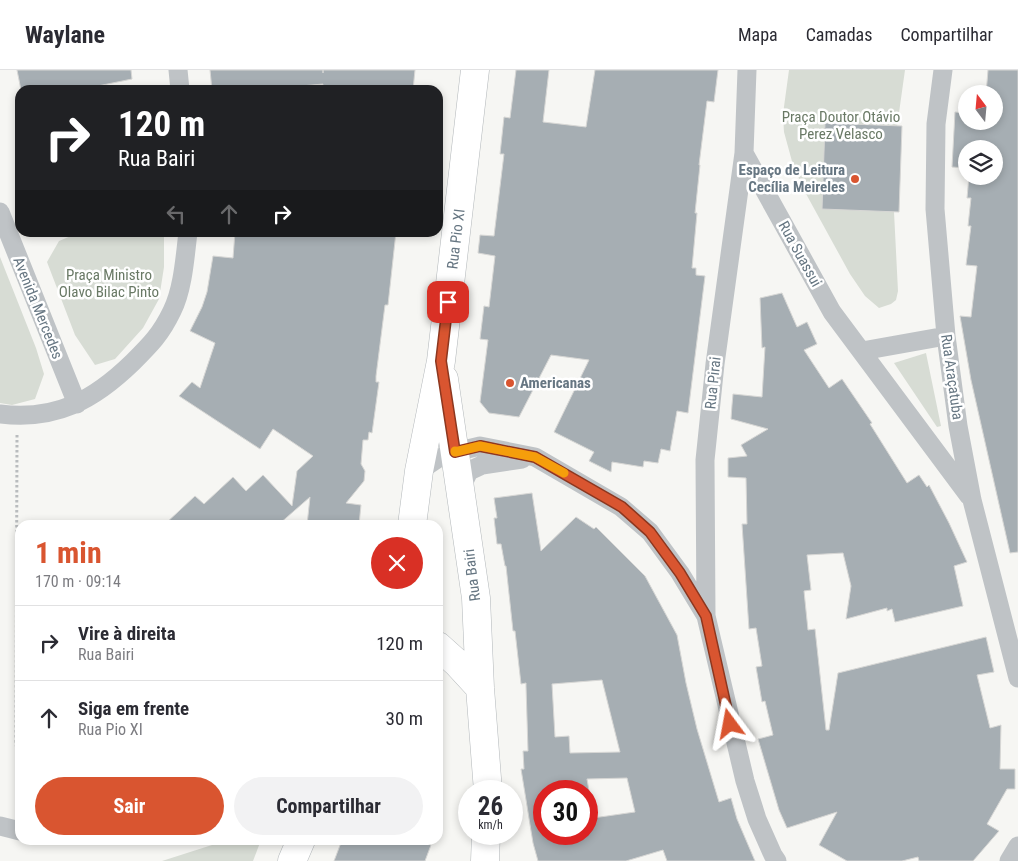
<!DOCTYPE html>
<html lang="pt">
<meta charset="utf-8">
<style>
body{margin:0;font-family:"Roboto Condensed",sans-serif;background:#f2f2f3;color:#2b2b33;height:100vh;display:flex;flex-direction:column;font-size:19px;white-space:nowrap}
*{box-sizing:border-box;margin:0}
p{font-size:16px;color:#7c7c81}
.icon{flex:none;width:28px;height:28px;fill:none;stroke:currentColor;stroke-width:2;stroke-linecap:round;stroke-linejoin:round}
.map{position:relative;flex:1;overflow:hidden}
.side{position:absolute;left:15px;top:450px;width:428px;height:325px;display:flex;flex-direction:column;background:#fff;border-radius:15px;box-shadow:0 2px 8px #0003}
.side>*{flex:none}
.hud{position:absolute;left:15px;top:15px;width:428px;height:152px;border-radius:15px;box-shadow:0 2px 8px #0003;background:#202124;color:#fff;overflow:hidden}
.needle{width:32px;rotate:344deg}
.buttons{position:absolute;left:958px;top:15px;display:grid;gap:10px}
.buttons a{display:grid;place-items:center;width:45px;height:45px;border-radius:50%;background:#fff;box-shadow:0 2px 8px #0003;font-size:25px}
.speed{position:absolute;left:458px;top:710px;display:flex;gap:10px;font-size:25px;font-weight:700;text-align:center}
.speed>*{display:grid;place-content:center;width:65px;height:65px;border-radius:50%;background:#fff;box-shadow:0 2px 8px #0003;line-height:1}
.speed small{font-size:12px;font-weight:400}
.speed .limit{border:8px solid #d22;background:#fff;color:#111}
.pin{position:absolute;display:grid;place-items:center;width:42px;height:42px;color:#fff;margin:-21px;border-radius:10px;box-shadow:0 2px 8px #0006}
.me{position:absolute;width:55px;margin:-28px;rotate:347deg;stroke-linejoin:round;filter:drop-shadow(0 0 4px #0008)}
.turn{display:flex;align-items:center;gap:18px;height:105px;padding:0 20px;font-size:22px}
.turn .icon{width:65px;height:65px;stroke-width:2.5}
.turn b{display:block;font-size:35px;line-height:42px}
.lanes{display:flex;align-items:center;height:48px;padding:0 20px;background:#0003;justify-content:center;gap:25px;direction:ltr}
.lanes .off{opacity:.35}
.round{display:grid;place-items:center;flex:none;width:52px;height:52px;border-radius:26px;background:#f2f2f3}
.overview{display:flex;align-items:center;justify-content:space-between;height:85px;padding:0 20px}
h1{font-size:30px;font-weight:700;line-height:38px;color:#d95530}
.cta{display:flex;gap:10px;margin-top:auto;padding:10px 20px}
.cta a{flex:1;height:58px;border-radius:30px;background:#d95530;color:#fff;font-size:20px;font-weight:700;line-height:58px;text-align:center}
.cta a+a{background:#f2f2f3;color:#2b2b33}
ul{padding:0;list-style:none}
li{display:flex;align-items:center;gap:15px;height:75px;padding:0 20px;border-top:1px solid #e1e1e2}
li div{flex:1}
li b{display:block;font-size:19px}
li em{font-style:normal}
header{display:flex;align-items:center;gap:30px;box-sizing:border-box;height:70px;padding:0 25px;background:#fff;border-bottom:1px solid #e1e1e2}
header strong{font-size:24px}
nav{display:flex;gap:28px;margin-inline-start:auto;font-size:18px}
.map>svg:first-child{display:block}
.green{fill:#d7dcd4}
.building{fill:#a6aeb3;stroke:#d7d7d5;fill-rule:evenodd}
.lines{fill:none;stroke-linecap:round;stroke-linejoin:round}
.primary-casing{stroke:#b2b7ba;stroke-width:29}
.path{stroke:#b9bcbe;stroke-width:3;stroke-dasharray:2.5 2.5;stroke-linecap:butt}
.street{stroke:#bfc3c6;stroke-width:19}
.primary{stroke:#fff;stroke-width:28}
.route-casing{stroke:#8d371f;stroke-width:12}
.route{stroke:#d95530;stroke-width:9}
.slow{stroke:#f59e0b;stroke-width:9}
.poi-dot{fill:#d95530;stroke:#fff;stroke-width:2}
.labels{text-anchor:middle;stroke-width:5;stroke-linejoin:round;paint-order:stroke}
.park-label{font-size:15px;fill:#697965;stroke:#fff}
.poi-label{font-size:15px;font-weight:bold;fill:#667682;stroke:#fff;text-anchor:end}
.street-label{font-size:15px;fill:#667682;stroke:#fff}
</style>
<header>
<strong>Waylane</strong>
<nav><a>Mapa</a><a>Camadas</a><a>Compartilhar</a></nav>
</header>
<div class="map">
<svg width="1018" height="791" viewBox="0 0 1018 791">
<rect width="100%" height="100%" fill="#f6f6f3"/>
<!-- green -->
<path class="green" d="M789,0H905L897,57L893,122L898,221L896,230L891,234L879,238L865,226L850,204L805,122L793,95L784,62L783,44Z
M78,163H164V197L159,229L143,258L115,289L95,295L75,265L47,192L59,171Z
M0,187L36,278L44,304L35,329L12,335L0,333Z
M926,283L941,356L937,357L894,293Z
M221,770H261L253,791H162L212,775Z"/>
<!-- building -->
<path class="building" d="M17,0H131L132,9L78,20H21Z
M210,0H323V3V0H415L413,20H322L323,14L257,20H212Z
M516,0H549L543,52L586,57L595,0H718L714,32L707,31L699,95H700L695,143H697L692,198H696V205L705,206L688,343L677,341L670,381L661,379L658,393L644,391L643,397L612,392L611,402L589,391L594,382L554,362L589,290L551,285L519,347L489,343L480,332L488,270L480,269L484,236L489,237L495,186L478,183L480,165L494,166L504,84H500L504,47L510,48Z
M988,0H1018V482L1010,483L971,310L960,246L971,247L977,196L966,195L971,156H968L971,128H967L969,106H994V79H966V98L952,97L955,42L966,43V51H994V24H986Z
M825,53L902,56L899,142L822,139Z
M235,162H396L388,235H385L376,306V312H379L372,363L369,362L368,370H363L361,394L365,401L364,411L346,433L361,435L359,455H307L310,427L278,455H164L195,426L204,434L233,407L246,421L263,405L292,436L297,401L313,386L273,359L260,379L179,326L192,312L200,318L215,273L190,261L202,237L207,222L213,186L233,188Z
M782,223L797,257L807,252L817,274L804,280L829,318L842,309L872,353L870,354L907,413L919,405L927,417L929,415L949,453L967,492L954,496L963,536L895,552L892,539L887,541V538L846,549L851,516L843,483L807,485L811,520L804,521L808,560L815,559L826,660H829L838,603L986,567L994,602L977,605L990,658L1001,655L1000,699H1015V719H1007L987,754L999,761L973,791H919L918,787L902,791H847L819,775L837,742L787,758L779,740L758,669L773,665L765,631L762,632L756,597L762,596L756,558L749,559L742,454H747L746,408L728,407V388L747,386L741,375L768,359L731,349L732,335L733,324L762,327L765,277L762,278L760,228Z
M532,423L541,481L576,447L594,459L596,457L645,506L677,565L686,613L697,659L719,732L731,728L737,749L755,791H667L663,780L626,791H538L533,773L521,699H524L523,681H528L526,616V613L521,614L515,561H513L506,496H505L501,474H497L494,448H497L494,428ZM602,610L620,682L570,683L569,666L555,667L552,614ZM627,708L635,742L586,749V764H544V721H589L587,709Z
M342,770H417L431,775L425,791H334Z"/>
<g class="lines">
<defs>
<path id="primary" d="M444,309L476,528L480,618L488,721
M412,455L419,401L441,291L475,0
M438,576L457,593L480,618
M292,791L301,770
M485,791L486,764"/>
</defs>
<!-- primary casing -->
<use href="#primary" class="primary-casing"/>
<!-- path -->
<path class="path" d="M17,365L16,672L20,716"/>
<!-- street -->
<path class="street" d="M178,0L180,20
M943,0L936,54L935,139L946,266L958,356L972,430L1018,608
M744,83L832,242L969,426
M0,142L77,334
M862,281L946,266
M0,344C56,351 94,330 133,292C151,274 161,264 172,241C183,219 185,187 188,162
M419,401L437,389L455,382L480,376L535,387L621,437L650,462L680,503L706,546L745,711L757,749L773,785L777,791
M461,418L469,401L482,395L522,389
M706,546L705,390L715,294L744,83L747,0
M0,756L20,761
M1009,791L1018,776"/>
<!-- primary -->
<use href="#primary" class="primary"/>
</g>
<g class="lines">
<defs>
<path id="route" d="M448,232L441,291L455,382L480,376L535,387L622,437L650,462L680,503L706,546L730,654"/>
</defs>
<!-- route casing -->
<use href="#route" class="route-casing"/>
<!-- route -->
<use href="#route" class="route"/>
<!-- slow -->
<path class="slow" d="M455,381V382L480,376L535,387L564,403"/>
</g>
<!-- markers -->
<g class="poi-dot">
<circle cx="855" cy="109" r="5"/>
<circle cx="510" cy="313" r="5"/>
</g>
<g class="labels">
<!-- park labels -->
<g class="park-label">
<text x="841" y="52">Praça Doutor Otávio<tspan x="841" dy="17">Perez Velasco</tspan></text>
<text x="109" y="210">Praça Ministro<tspan x="109" dy="17">Olavo Bilac Pinto</tspan></text>
</g>
<!-- poi labels -->
<g class="poi-label">
<text x="845" y="105">Espaço de Leitura<tspan x="845" dy="17">Cecília Meireles</tspan></text>
<text x="520" y="318" text-anchor="start">Americanas</text>
</g>
<!-- street labels -->
<g class="street-label">
<text transform="translate(456 169) rotate(-83)" y="5">Rua Pio XI</text>
<text transform="translate(800 184) rotate(61)" y="5">Rua Suassui</text>
<text transform="translate(38 238) rotate(68)" y="5">Avenida Mercedes</text>
<text transform="translate(952 307) rotate(82)" y="5">Rua Araçatuba</text>
<text transform="translate(713 313) rotate(-84)" y="5">Rua Pirai</text>
<text transform="translate(472 505) rotate(-97)" y="5">Rua Bairi</text>
</g>
</g>
</svg>
<div class="buttons">
<a><svg class="needle" viewBox="-14 -14 28 28"><path d="M0-13l5 13h-10z" fill="#e53935"/><path d="M0 13l5-13h-10z" fill="#7c7c81"/></svg></a>
<a><svg class="icon" aria-label="layers" viewBox="0 0 24 24"><path d="M12 4l9 5-9 5-9-5zM3 14l9 5 9-5"/></svg></a>
</div>
<div class="speed"><div>26<small>km/h</small></div><div class="limit">30</div></div>
<div class="pin" style="left:448px;top:232px;background:#d93025"><svg class="icon" aria-label="arrive" viewBox="0 0 24 24"><path d="M6 21V4h12l-3 4 3 4H6"/></svg></div>
<svg class="me" style="left:730px;top:654px" viewBox="-20 -20 40 40"><path d="M0-17L14 15 0 8-14 15z" fill="#d95530" stroke="#fff" stroke-width="4"/></svg>
<div class="hud">
<div class="turn"><svg class="icon" aria-label="right" viewBox="0 0 24 24"><path d="M7 20v-9h11M14 6l5 5-5 5"/></svg><div><b>120 m</b>Rua Bairi</div></div>
<div class="lanes"><svg class="icon off" aria-label="left" viewBox="0 0 24 24"><path d="M17 20v-9H6M10 6l-5 5 5 5"/></svg><svg class="icon off" aria-label="ahead" viewBox="0 0 24 24"><path d="M12 20V5M6 11l6-6 6 6"/></svg><svg class="icon" aria-label="right" viewBox="0 0 24 24"><path d="M7 20v-9h11M14 6l5 5-5 5"/></svg></div>
</div>
<section class="side">
<div class="overview"><div><h1>1 min</h1><p>170 m · 09:14</p></div><a class="round" style="background:#d93025;color:#fff"><svg class="icon" aria-label="close" viewBox="0 0 24 24"><path d="M6 6l12 12M18 6L6 18"/></svg></a></div>
<ul>
<li><svg class="icon" aria-label="right" viewBox="0 0 24 24"><path d="M7 20v-9h11M14 6l5 5-5 5"/></svg><div><b>Vire à direita</b><p>Rua Bairi</p></div><em>120 m</em></li>
<li><svg class="icon" aria-label="ahead" viewBox="0 0 24 24"><path d="M12 20V5M6 11l6-6 6 6"/></svg><div><b>Siga em frente</b><p>Rua Pio XI</p></div><em>30 m</em></li>
</ul>
<div class="cta"><a>Sair</a><a>Compartilhar</a></div>
</section>
</div>
